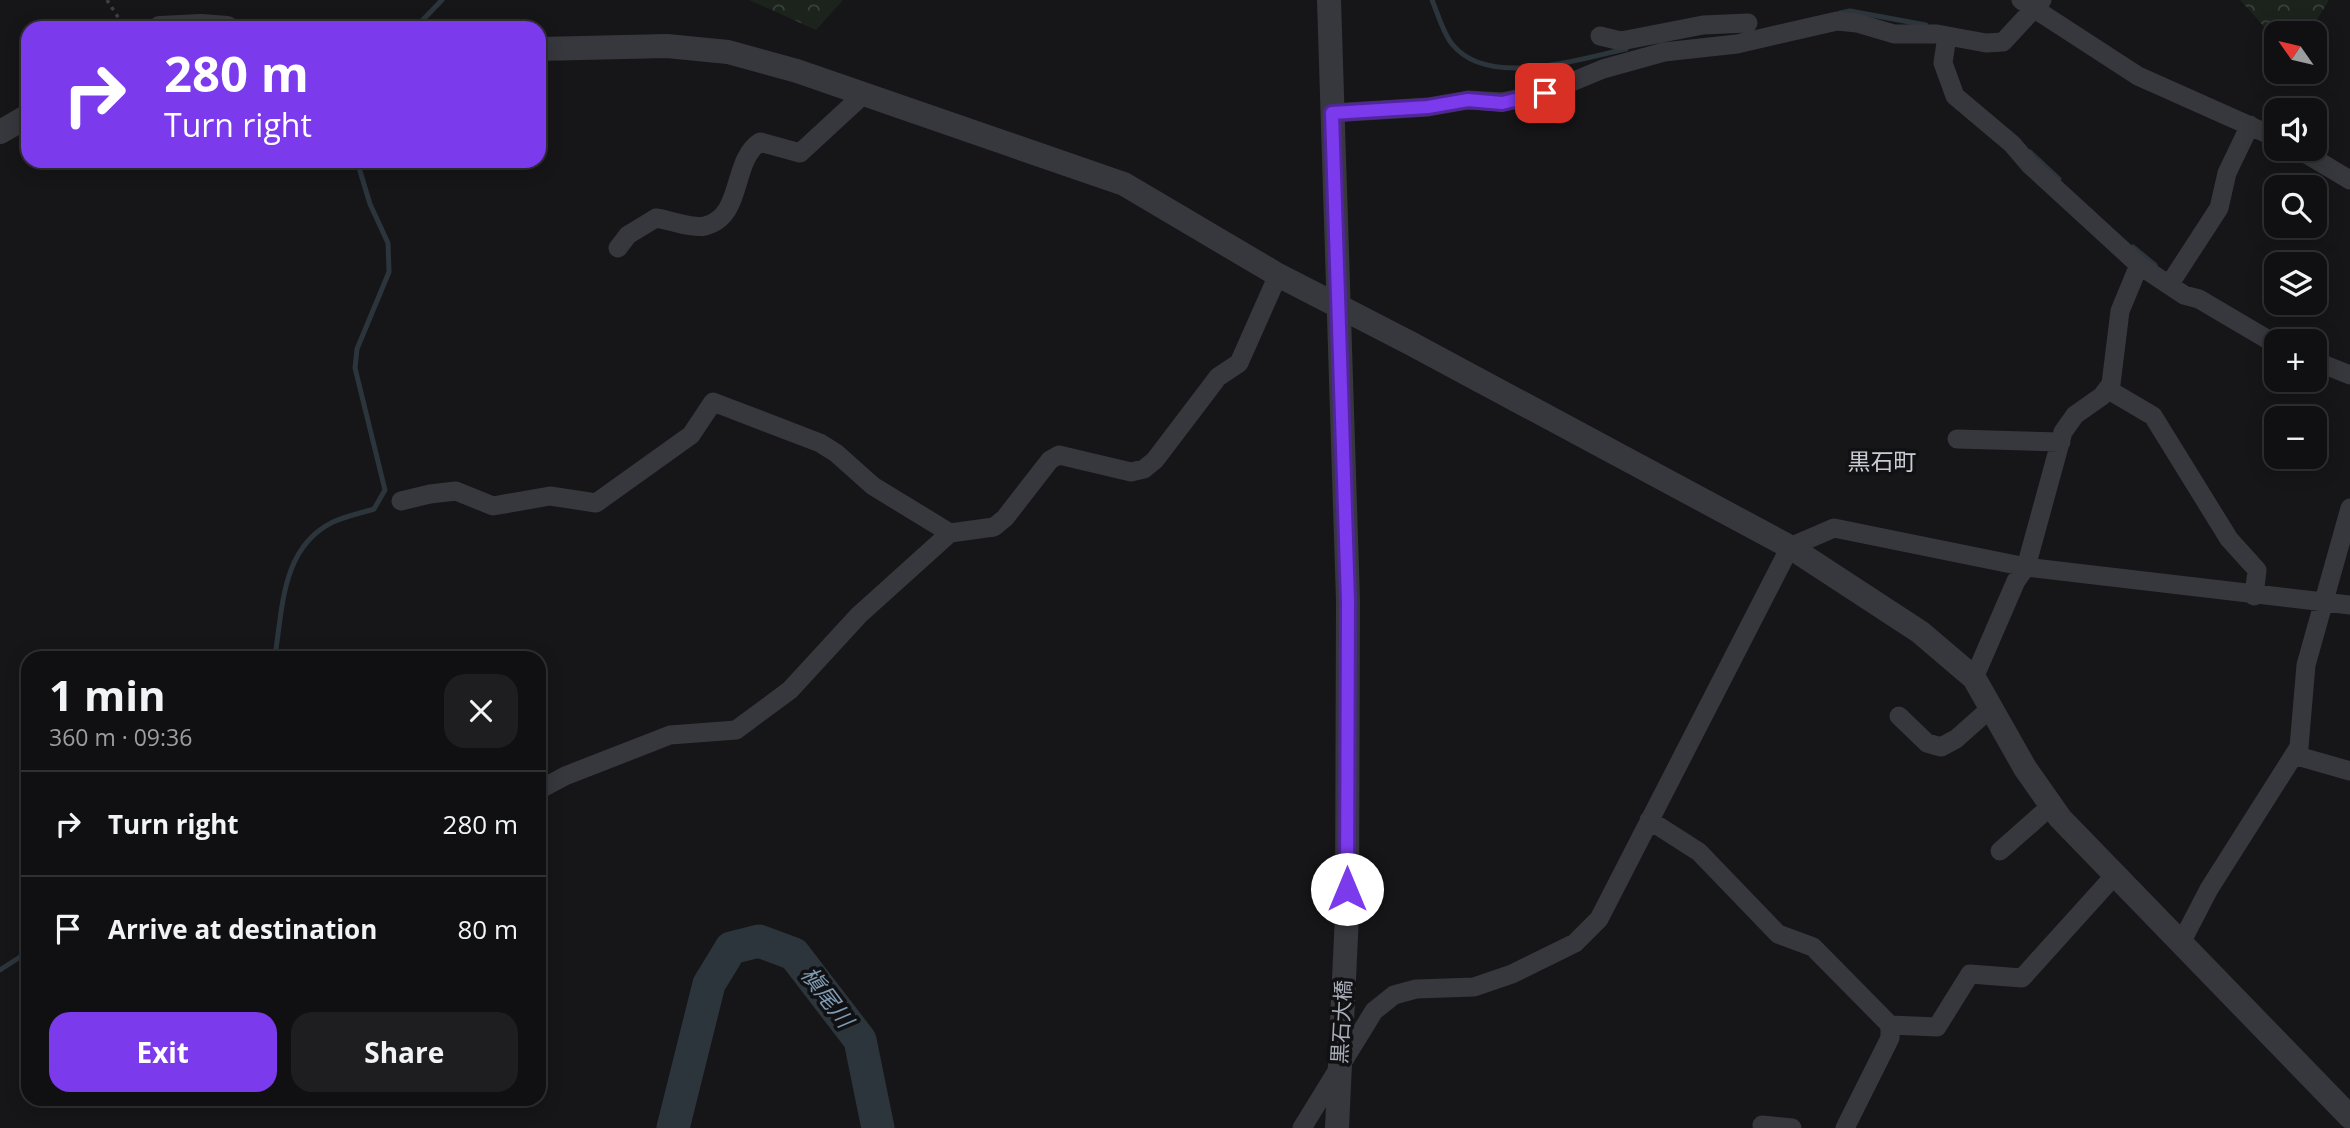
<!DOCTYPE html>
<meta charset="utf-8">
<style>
body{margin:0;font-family:"Open Sans","Noto Sans JP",sans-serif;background:#1e1e20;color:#f1f3f6;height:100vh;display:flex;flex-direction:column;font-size:26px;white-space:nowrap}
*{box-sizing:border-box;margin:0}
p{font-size:23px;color:#9c9d9f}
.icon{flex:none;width:38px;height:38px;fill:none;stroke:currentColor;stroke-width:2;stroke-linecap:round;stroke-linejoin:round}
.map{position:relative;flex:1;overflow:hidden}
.panel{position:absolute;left:21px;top:651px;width:525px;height:455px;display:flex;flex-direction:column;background:#101012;border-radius:21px;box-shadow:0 4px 18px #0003,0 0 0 2px #303032}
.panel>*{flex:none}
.hud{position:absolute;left:21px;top:21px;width:525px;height:147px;border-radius:21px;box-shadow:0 4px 18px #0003,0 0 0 2px #303032;background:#7c3aed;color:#fff;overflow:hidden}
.needle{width:46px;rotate:304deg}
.buttons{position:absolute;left:2264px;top:21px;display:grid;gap:14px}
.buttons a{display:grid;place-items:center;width:63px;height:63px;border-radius:14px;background:#101012;box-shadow:0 4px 18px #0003,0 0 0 2px #303032;font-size:35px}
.pin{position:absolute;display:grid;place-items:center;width:60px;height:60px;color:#fff;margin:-30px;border-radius:14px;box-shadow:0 4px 10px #0006}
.me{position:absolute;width:77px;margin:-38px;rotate:0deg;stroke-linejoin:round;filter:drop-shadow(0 0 5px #0008)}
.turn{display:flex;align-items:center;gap:24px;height:147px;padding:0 28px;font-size:32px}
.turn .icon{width:91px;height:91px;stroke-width:2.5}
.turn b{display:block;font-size:49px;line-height:60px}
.round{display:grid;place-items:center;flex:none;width:74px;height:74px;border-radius:21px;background:#1e1e20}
.headline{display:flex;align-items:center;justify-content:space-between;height:119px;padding:0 28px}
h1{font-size:42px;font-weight:700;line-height:52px}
.button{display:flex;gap:14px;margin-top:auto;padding:14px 28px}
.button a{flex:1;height:80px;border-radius:21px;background:#7c3aed;color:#fff;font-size:28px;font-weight:700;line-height:80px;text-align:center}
.button a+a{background:#1e1e20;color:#f1f3f6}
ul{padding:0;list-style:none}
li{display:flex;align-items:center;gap:21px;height:105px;padding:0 28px;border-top:2px solid #303032}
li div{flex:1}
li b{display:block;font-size:26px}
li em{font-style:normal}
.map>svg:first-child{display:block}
.forest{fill:url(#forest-crowns)}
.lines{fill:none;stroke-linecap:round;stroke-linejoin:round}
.stream{stroke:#2c353c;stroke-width:5}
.river{stroke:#2c353c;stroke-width:33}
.path{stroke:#3d3f44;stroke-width:3.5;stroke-dasharray:3.5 5;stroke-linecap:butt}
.minor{stroke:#37383d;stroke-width:19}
.tertiary{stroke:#37383d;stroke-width:24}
.tertiary-bridge{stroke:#37383d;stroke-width:24}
.route-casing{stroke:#51269a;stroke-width:18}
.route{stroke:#7c3aed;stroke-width:12}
.labels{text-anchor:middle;stroke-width:7;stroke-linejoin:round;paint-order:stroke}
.street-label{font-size:21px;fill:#a8adb8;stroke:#111113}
.neighbourhood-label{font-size:23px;fill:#c9ccd4;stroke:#111113}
.water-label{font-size:23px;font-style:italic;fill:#7f9bb3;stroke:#111113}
</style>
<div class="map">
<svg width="2350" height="1128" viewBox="0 0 2350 1128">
<defs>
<pattern id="forest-crowns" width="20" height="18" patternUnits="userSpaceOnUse" patternTransform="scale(1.75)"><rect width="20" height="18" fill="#1c231d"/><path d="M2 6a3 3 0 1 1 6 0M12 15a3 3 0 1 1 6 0" fill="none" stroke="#3a403c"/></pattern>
</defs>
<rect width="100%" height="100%" fill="#161618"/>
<!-- forest -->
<path class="forest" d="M749,0H843L816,30Z
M2240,0H2329L2309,33H2277V41Z"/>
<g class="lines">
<!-- stream -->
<path class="stream" d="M1432,0C1438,14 1443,33 1452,44C1488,89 1578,59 1626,49
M1840,13L1850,11L1926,25
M415,28L442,0
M2030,152L2059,179
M2133,247L2155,265
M269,658L276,649C283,601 284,546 333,522C346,516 361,513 374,509L385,490L355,368L357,349L389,272L388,243L370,204L357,161
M0,970L20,957L28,944"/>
<!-- river -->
<path class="river" d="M673,1128L709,984L731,948L759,941L794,954L860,1040L878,1128"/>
<!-- path -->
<path class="path" d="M107,0L125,28"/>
<!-- minor -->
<path class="minor" d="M2021,0L2138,76L2277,138
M1600,36L1621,41L1703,25L1748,23
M1947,36L1943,63L1955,96L2012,144L2030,165L2139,265L2184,295L2199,299L2277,345
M1332,113L1428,107L1468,100L1502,102L1545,93L1603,69L1664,52L1737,44L1837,21L1857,23L1894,34H1937L1986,43L2003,42L2042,0
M2298,149L2350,180
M618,248L628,235L656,218C670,220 693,229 705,226C744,216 731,161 760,142L800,153L864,94
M2169,285L2219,208L2227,173L2250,125
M2315,361L2350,375
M2107,389L2153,416L2229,539L2257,570L2254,596
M1957,439L2061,442
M401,501L430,494L456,491L493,506L550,496L596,503L691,435L713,402L820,443L836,453L873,486L950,533
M1974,678L2016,581L2026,567L2063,432L2075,415L2102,396L2111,384L2120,311L2139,265
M1899,716L1927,743L1941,747L1956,739L1992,707
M2294,755L2350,771
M539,790L565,776L670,735L736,730L790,690L859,615L950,533L994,527L1005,518L1050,460L1059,455L1131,472L1144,469L1155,460L1218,377L1239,363L1278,275
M1649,820L1699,852L1778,934L1813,947L1890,1025V1038L1845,1128
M2000,851L2052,805
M2181,943L2209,889L2299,747L2306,665L2350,508
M1890,1025L1937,1027L1970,974L2022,978L2115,875
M1762,1125L1792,1128
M1302,1128L1374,1011L1394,995L1416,989L1474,987L1512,974L1575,943L1599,919L1790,547L1834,528L2026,567L2350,605"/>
<!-- tertiary -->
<path class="tertiary" d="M1329,0L1348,601L1347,915
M160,28L201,26L227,28
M539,49L667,46L728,52L797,71L1124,184L1278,275L1410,343L1790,547L1920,632L1974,678L2025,768L2060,818L2350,1117
M0,132L28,116"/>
<!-- tertiary-bridge -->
<path class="tertiary-bridge" d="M1337,1128L1347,915"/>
</g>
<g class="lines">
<defs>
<path id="route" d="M1347,889L1348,601L1332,113L1428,107L1468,100L1502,103L1545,93"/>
</defs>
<!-- route casing -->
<use href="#route" class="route-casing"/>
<!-- route -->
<use href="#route" class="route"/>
</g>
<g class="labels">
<!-- street labels -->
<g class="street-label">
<text transform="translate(1342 1022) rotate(-87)" y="7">黒石大橋</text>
</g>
<!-- neighbourhood labels -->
<g class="neighbourhood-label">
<text x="1882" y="470">黒石町</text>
</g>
<!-- water labels -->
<g class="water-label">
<text transform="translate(827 997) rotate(53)" y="8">槇尾川</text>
</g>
</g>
</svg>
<div class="buttons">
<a><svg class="needle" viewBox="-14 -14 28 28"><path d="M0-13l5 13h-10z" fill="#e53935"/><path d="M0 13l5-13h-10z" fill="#9c9d9f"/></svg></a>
<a><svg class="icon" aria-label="sound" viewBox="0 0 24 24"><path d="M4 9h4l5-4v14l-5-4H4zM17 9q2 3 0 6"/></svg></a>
<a><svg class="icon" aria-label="search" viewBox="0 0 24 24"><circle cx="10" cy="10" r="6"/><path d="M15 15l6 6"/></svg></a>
<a><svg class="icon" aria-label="layers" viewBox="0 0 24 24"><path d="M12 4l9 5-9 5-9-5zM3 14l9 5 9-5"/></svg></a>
<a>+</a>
<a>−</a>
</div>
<div class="pin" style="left:1545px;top:93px;background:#d93025"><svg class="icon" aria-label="arrive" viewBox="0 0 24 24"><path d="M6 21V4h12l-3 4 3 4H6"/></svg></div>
<svg class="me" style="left:1347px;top:889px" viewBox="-20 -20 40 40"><circle r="19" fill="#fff"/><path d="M0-13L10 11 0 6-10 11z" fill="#7c3aed"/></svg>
<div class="hud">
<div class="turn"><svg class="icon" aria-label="right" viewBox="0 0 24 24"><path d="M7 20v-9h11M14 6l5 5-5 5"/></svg><div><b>280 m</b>Turn right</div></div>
</div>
<section class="panel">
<div class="headline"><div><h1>1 min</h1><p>360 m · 09:36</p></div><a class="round"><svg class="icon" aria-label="close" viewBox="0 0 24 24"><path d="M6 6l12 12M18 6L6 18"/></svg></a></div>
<ul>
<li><svg class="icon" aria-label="right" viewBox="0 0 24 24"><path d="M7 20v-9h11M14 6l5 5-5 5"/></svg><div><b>Turn right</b></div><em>280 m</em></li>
<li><svg class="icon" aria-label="arrive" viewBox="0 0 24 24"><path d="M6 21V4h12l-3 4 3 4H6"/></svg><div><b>Arrive at destination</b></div><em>80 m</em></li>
</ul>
<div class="button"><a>Exit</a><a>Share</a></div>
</section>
</div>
